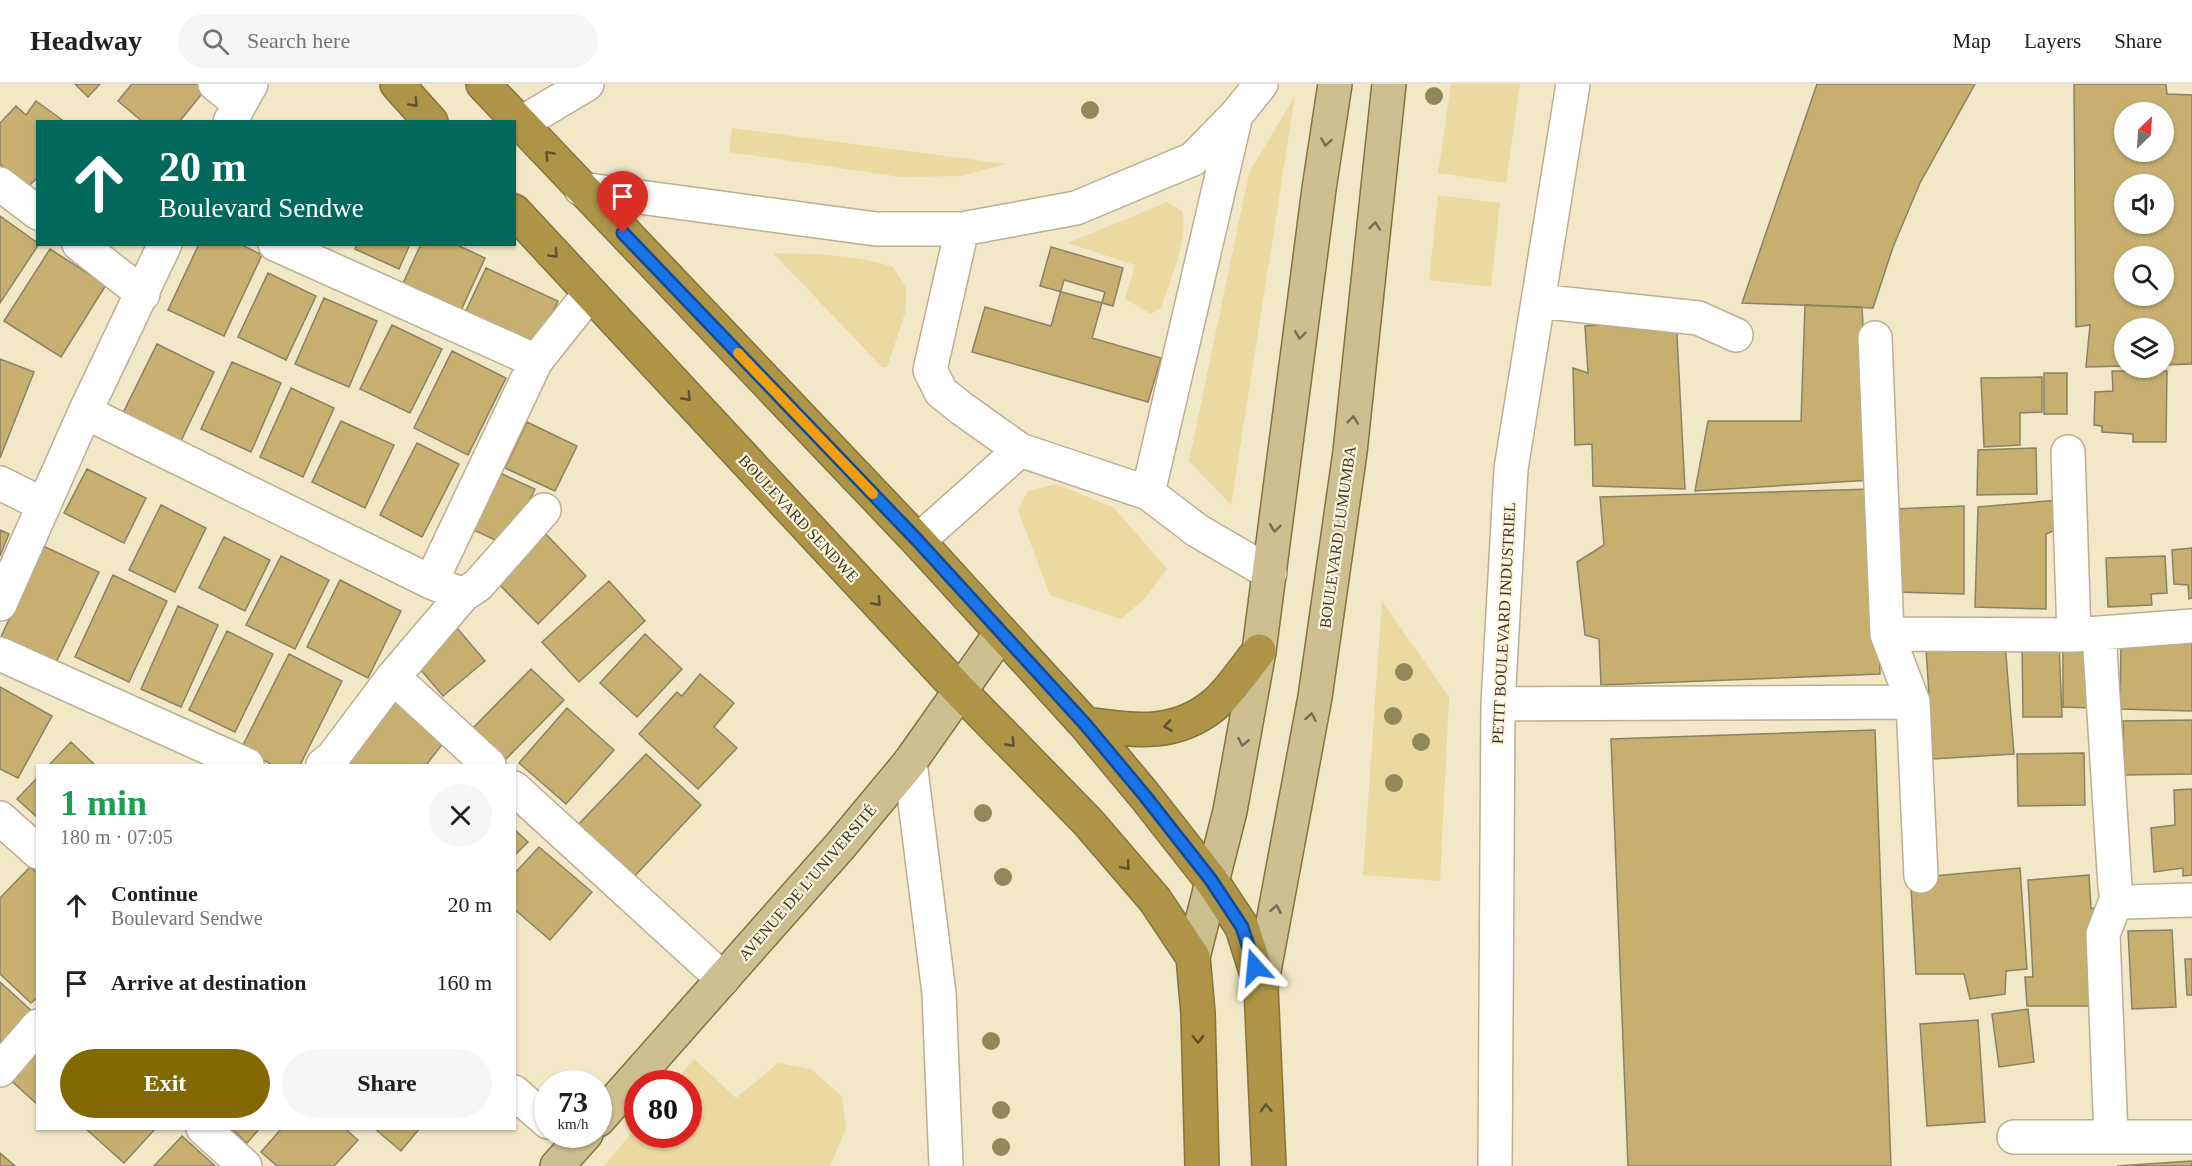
<!DOCTYPE html>
<meta charset="utf-8">
<style>
body{margin:0;font-family:Georgia,serif;background:#f6f6f6;color:#202124;height:100vh;display:flex;flex-direction:column;font-size:22px;white-space:nowrap}
*{box-sizing:border-box;margin:0}
p{font-size:20px;color:#757577}
.icon{flex:none;width:33px;height:33px;fill:none;stroke:currentColor;stroke-width:2;stroke-linecap:round;stroke-linejoin:round}
.map{position:relative;flex:1;overflow:hidden}
.details{position:absolute;left:36px;top:680px;width:480px;height:366px;display:flex;flex-direction:column;background:#fff;border-radius:0px;box-shadow:0 2px 4px #0004}
.details>*{flex:none}
.top-card{position:absolute;left:36px;top:36px;width:480px;height:126px;border-radius:0px;box-shadow:0 2px 4px #0004;background:#00695c;color:#fff;overflow:hidden}
.needle{width:39px;rotate:25deg}
.fabs{position:absolute;left:2114px;top:18px;display:grid;gap:12px}
.fabs a{display:grid;place-items:center;width:60px;height:60px;border-radius:50%;background:#fff;box-shadow:0 2px 4px #0004;font-size:30px}
.speed{position:absolute;left:534px;top:986px;display:flex;gap:12px;font-size:30px;font-weight:700;text-align:center}
.speed>*{display:grid;place-content:center;width:78px;height:78px;border-radius:50%;background:#fff;box-shadow:0 2px 4px #0004;line-height:1}
.speed small{font-size:15px;font-weight:400}
.speed .limit{border:9px solid #d22;background:#fff;color:#111}
.pin{position:absolute;display:grid;place-items:center;width:51px;height:51px;color:#fff;margin:-62px -26px;border-radius:50% 50% 50% 0;rotate:-45deg;box-shadow:0 0 6px #0007}
.pin .icon{rotate:45deg}
.me{position:absolute;width:66px;margin:-33px;rotate:342deg;stroke-linejoin:round;filter:drop-shadow(0 0 4px #0008)}
.turn{display:flex;align-items:center;gap:21px;height:126px;padding:0 24px;font-size:27px}
.turn .icon{width:78px;height:78px;stroke-width:2.5}
.turn b{display:block;font-size:42px;line-height:51px}
.round{display:grid;place-items:center;flex:none;width:63px;height:63px;border-radius:32px;background:#f6f6f6}
.head{display:flex;align-items:center;justify-content:space-between;height:102px;padding:0 24px}
h1{font-size:36px;font-weight:800;line-height:45px;color:#1e9e55}
.button{display:flex;gap:12px;margin-top:auto;padding:12px 24px}
.button a{flex:1;height:69px;border-radius:36px;background:#836800;color:#fff;font-size:24px;font-weight:800;line-height:69px;text-align:center}
.button a+a{background:#f6f6f6;color:#202124}
ul{padding:0;list-style:none}
li{display:flex;align-items:center;gap:18px;height:78px;padding:0 24px}
li div{flex:1}
li b{display:block;font-size:22px}
li em{font-style:normal}
header{display:flex;align-items:center;gap:36px;box-sizing:border-box;height:84px;padding:0 30px;background:#fff;border-bottom:2px solid #e0e0e0}
header strong{font-size:28px}
nav{display:flex;gap:33px;margin-inline-start:auto;font-size:21px}
.search{width:420px;height:54px;background:#f6f6f6;display:flex;align-items:center;gap:15px;box-sizing:border-box;padding:0 21px;border-radius:33px;color:#757577;font-size:22px}
.map>svg:first-child{display:block}
.green{fill:#ecd8a1}
.building{fill:#c6af6f;stroke:#8b8164;stroke-width:1.5;fill-rule:evenodd}
.lines{fill:none;stroke-linecap:round;stroke-linejoin:round}
.minor-casing{stroke:#baaf91;stroke-width:36}
.major-casing{stroke:#85733c;stroke-width:36}
.highway-casing{stroke:#85733c;stroke-width:36}
.minor{stroke:#fff;stroke-width:33}
.major{stroke:#cebf91;stroke-width:33}
.highway{stroke:#ae9447;stroke-width:33}
.tree{fill:#94875a}
.oneway{stroke:#5d5232}
.oneway2{stroke:#756c53}
.route-casing{stroke:#114b97;stroke-width:15}
.route{stroke:#1a73e8;stroke-width:10}
.slow{stroke:#f59e0b;stroke-width:10}
.labels{text-anchor:middle;stroke-width:4.5;stroke-linejoin:round;paint-order:stroke}
.street-label{font-size:16px;fill:#3a3529;stroke:#fdf4db}
</style>
<header>
<strong>Headway</strong>
<div class="search"><svg class="icon" aria-label="search" viewBox="0 0 24 24"><circle cx="10" cy="10" r="6"/><path d="M15 15l6 6"/></svg>Search here</div>
<nav><a>Map</a><a>Layers</a><a>Share</a></nav>
</header>
<div class="map">
<svg width="2192" height="1082" viewBox="0 0 2192 1082">
<rect width="100%" height="100%" fill="#f2e7c7"/>
<!-- green -->
<path class="green" d="M1451,0H1520L1506,99L1438,89Z
M1295,12L1231,421L1189,377L1249,89Z
M732,44L1006,80L961,92L901,93L729,68Z
M1438,111L1500,119L1491,203L1429,196Z
M1167,118L1182,127C1189,155 1170,196 1161,224L1151,230L1125,215L1135,181L1068,159Z
M773,169C814,170 854,170 893,183L906,204V226L887,283H882Z
M1057,400L1114,424L1167,485L1145,514L1121,535L1050,511L1018,426L1028,407Z
M1382,517L1449,613L1440,797L1363,791Z
M694,975L736,1014L778,979L811,985L842,1012L846,1045L830,1082H604L637,1042L638,1050H688V999H674Z"/>
<!-- building -->
<path class="building" d="M75,0H100L88,13Z
M132,0H208L209,1L179,38H143L118,17Z
M1817,0H1975L1920,99L1893,163L1873,224L1742,219Z
M2074,0H2166L2167,10L2192,11V280L2163,281V244H2124V282L2086,283L2090,241L2076,243ZM2124,28H2163V68H2124ZM2124,100H2163V140H2124ZM2124,172H2163V212H2124Z
M36,17L65,38H38V93L27,104L0,80V39L16,22L26,31Z
M0,132L39,160L0,219Z
M199,160H240L262,171L224,252L168,226Z
M357,160H410L399,185L355,165Z
M421,160H455L485,174L458,233L400,206Z
M1051,163L1123,184L1113,222L1040,202Z
M50,165L106,201L61,273L4,237Z
M486,184L558,217L535,266L463,233Z
M268,189L316,212L286,276L238,253Z
M1064,196L1105,208L1092,254L1161,274L1148,318L972,268L985,223L1051,242Z
M324,214L377,237L349,303L295,280Z
M1805,221L1862,223L1871,396L1695,407L1708,337H1801Z
M1676,233L1685,405L1593,402L1592,360L1575,361L1573,284L1588,289L1585,242Z
M392,241L442,265L410,329L360,305Z
M157,260L214,288L180,359L122,331Z
M452,267L506,294L468,371L414,344Z
M0,275L34,288L0,374Z
M232,278L281,299L251,368L201,345Z
M2112,287H2167L2166,358H2133V350L2102,348V342L2094,341L2095,308L2113,307Z
M2044,289H2067V330H2044Z
M2042,293V328L2020,329V361L1984,363L1981,294Z
M291,304L334,324L303,393L260,373Z
M341,337L394,361L365,424L312,398Z
M527,338L577,362L555,407L505,384Z
M417,359L459,380L422,453L380,431Z
M2036,364L2037,410L1977,411L1978,366Z
M87,385L146,414L124,459L64,429Z
M491,385L535,405L508,462L465,442Z
M1872,405L1880,590L1601,601L1599,555L1585,551L1577,478L1604,461L1600,413Z
M2059,416L2065,442L2046,450V525L1975,523L1978,423Z
M161,421L206,444L175,508L129,486Z
M1964,422V510L1896,508L1894,425Z
M0,446L9,450L0,472Z
M542,446L586,492L538,540L493,494Z
M224,453L270,476L245,527L199,504Z
M43,462L99,488L53,585L0,555Z
M2192,464V514L2189,515L2188,501L2174,500L2172,466Z
M281,472L329,496L295,565L246,541Z
M2165,472L2167,509L2151,510L2152,521L2108,523L2106,474Z
M113,491L167,517L129,598L75,573Z
M340,496L401,527L368,594L307,563Z
M609,497L645,537L579,598L542,558Z
M178,522L218,541L181,623L141,605Z
M457,544L485,577L443,612L415,579Z
M227,547L273,570L235,648L189,626Z
M645,550L682,585L637,633L600,599Z
M2192,553V627L2120,625L2121,558Z
M2059,557L2062,633H2023L2022,558Z
M2005,559L2014,670L1933,675L1926,564Z
M2091,559L2093,624L2063,623V560Z
M289,570L342,597L300,681H273L241,665Z
M531,585L564,616L504,677L471,646Z
M700,590L734,619L714,643L737,664L698,705L639,650L677,608L682,612Z
M0,603L52,632L18,694L0,685Z
M388,606L448,653L426,681H328Z
M567,624L614,666L566,720L519,679Z
M2192,636V690L2124,691L2123,637Z
M1875,646L1891,1082H1628L1611,655Z
M71,658L95,681H49Z
M2084,669L2085,721L2018,722L2017,670Z
M646,670L701,721L631,796L575,744Z
M38,693V734L17,715Z
M2192,705V791L2183,792V784L2154,788L2151,744L2175,741L2174,706Z
M514,745L528,758L514,772Z
M539,763L592,808L550,856L514,825V790Z
M30,783L38,790V913L31,919L0,890V814Z
M2020,784L2027,885L2006,887L2005,910L1970,915L1964,890H1916L1911,804L1933,803L1934,792Z
M2089,791L2091,824L2099,825L2100,922H2027L2025,893H2033L2028,796Z
M2172,846L2176,923L2132,925L2128,847Z
M2185,875H2192V911H2187Z
M0,898L35,930L0,969Z
M2028,925L2034,978L1999,983L1992,930Z
M1978,936L1985,1038L1927,1042L1920,940Z
M38,957V1021L6,992Z
M85,1044H156L124,1079Z
M231,1044H260L247,1059Z
M282,1044H344L358,1056L334,1082H277L261,1068Z
M374,1044H420L401,1067Z
M182,1052L215,1082H154Z
M0,1069L15,1082H0Z
M2192,1077V1082H2117Z"/>
<g class="lines">
<defs>
<path id="minor" d="M215,0L240,20
M230,38L251,0
M520,40L587,0
M0,100L38,129
M581,105L876,145H962L1076,124L1193,75L1237,30L1261,0
M962,145L930,286L941,308L961,324L1020,366L1148,409L1198,447L1270,489
M79,160L143,210
M275,160L536,277
M1538,217L1698,234L1736,251
M1875,254L1887,550L1913,618L1921,792
M85,328L431,498L463,511
M2068,368L2074,551
M0,399L44,421
M1148,409L1236,31
M918,457L1020,366
M431,498L536,277L590,209
M0,520L85,328L165,160
M2099,549L2115,803L2117,814L2103,850L2111,1053
M1887,550L2074,551L2192,542
M0,570L247,681
M393,593L489,681
M1498,620L1913,618
M910,678L939,909L946,1082
M323,681L333,673L393,593L463,511L478,501L544,426
M514,704L723,895
M0,734L38,768
M2117,814L2127,818L2192,816
M0,986L38,942
M514,1008L548,1038
M203,1044L245,1082
M2014,1053H2192
M1495,1082L1498,620L1511,385L1573,0"/>
<path id="major" d="M1193,873L1230,727L1259,567L1319,105L1335,0
M1261,903L1315,613L1350,368L1389,0
M598,1036L841,761L910,678L1001,549
M557,1082L586,1050"/>
<path id="highway" d="M397,0L431,38
M483,0L918,457L1085,640L1145,712L1211,796L1242,843L1261,903L1269,1082
M514,127L960,607L1088,738L1155,816L1193,873L1198,929L1202,1082
M1085,640C1132,646 1174,654 1214,621C1229,609 1246,583 1259,567"/>
</defs>
<!-- minor casing -->
<use href="#minor" class="minor-casing"/>
<!-- major casing -->
<use href="#major" class="major-casing"/>
<!-- highway casing -->
<use href="#highway" class="highway-casing"/>
<!-- minor -->
<use href="#minor" class="minor"/>
<!-- major -->
<use href="#major" class="major"/>
<!-- highway -->
<use href="#highway" class="highway"/>
</g>
<!-- trees -->
<g class="tree">
<circle cx="1434" cy="12" r="9"/>
<circle cx="1090" cy="26" r="9"/>
<circle cx="1404" cy="588" r="9"/>
<circle cx="1393" cy="632" r="9"/>
<circle cx="1421" cy="658" r="9"/>
<circle cx="1394" cy="699" r="9"/>
<circle cx="983" cy="729" r="9"/>
<circle cx="1003" cy="793" r="9"/>
<circle cx="991" cy="957" r="9"/>
<circle cx="1001" cy="1026" r="9"/>
<circle cx="1001" cy="1063" r="9"/>
</g>
<!-- one-way arrows -->
<defs><path id="oneway-chevron" d="M-2-3.5L2.5 0L-2 3.5" fill="none" stroke-width="1.6" stroke-linecap="round" stroke-linejoin="round" transform="scale(1.5)"/></defs>
<g class="oneway">
<use href="#oneway-chevron" transform="translate(414 19) rotate(47)"/>
<use href="#oneway-chevron" transform="translate(549 71) rotate(-133)"/>
<use href="#oneway-chevron" transform="translate(554 170) rotate(47)"/>
<use href="#oneway-chevron" transform="translate(687 313) rotate(47)"/>
<use href="#oneway-chevron" transform="translate(877 518) rotate(47)"/>
<use href="#oneway-chevron" transform="translate(1168 642) rotate(171)"/>
<use href="#oneway-chevron" transform="translate(1011 659) rotate(46)"/>
<use href="#oneway-chevron" transform="translate(1126 782) rotate(49)"/>
<use href="#oneway-chevron" transform="translate(1198 955) rotate(89)"/>
<use href="#oneway-chevron" transform="translate(1266 1024) rotate(-92)"/>
</g>
<g class="oneway2">
<use href="#oneway-chevron" transform="translate(1326 58) rotate(99)"/>
<use href="#oneway-chevron" transform="translate(1375 142) rotate(-84)"/>
<use href="#oneway-chevron" transform="translate(1300 251) rotate(97)"/>
<use href="#oneway-chevron" transform="translate(1353 336) rotate(-84)"/>
<use href="#oneway-chevron" transform="translate(1275 444) rotate(97)"/>
<use href="#oneway-chevron" transform="translate(1311 633) rotate(-80)"/>
<use href="#oneway-chevron" transform="translate(1243 658) rotate(101)"/>
<use href="#oneway-chevron" transform="translate(1276 825) rotate(-80)"/>
</g>
<g class="lines">
<defs>
<path id="route" d="M623,149L918,457L1085,640L1145,712L1211,796L1242,843L1255,883"/>
</defs>
<!-- route casing -->
<use href="#route" class="route-casing"/>
<!-- route -->
<use href="#route" class="route"/>
<!-- slow -->
<path class="slow" d="M738,269L873,410"/>
</g>
<g class="labels">
<!-- street labels -->
<g class="street-label">
<text transform="translate(799 434) rotate(47)" y="6">BOULEVARD SENDWE</text>
<text transform="translate(1337 453) rotate(-82)" y="6">BOULEVARD LUMUMBA</text>
<text transform="translate(1503 539) rotate(-87)" y="6">PETIT BOULEVARD INDUSTRIEL</text>
<text transform="translate(807 798) rotate(-49)" y="6">AVENUE DE L’UNIVERSITÉ</text>
</g>
</g>
</svg>
<div class="fabs">
<a><svg class="needle" viewBox="-14 -14 28 28"><path d="M0-13l5 13h-10z" fill="#e53935"/><path d="M0 13l5-13h-10z" fill="#757577"/></svg></a>
<a><svg class="icon" aria-label="sound" viewBox="0 0 24 24"><path d="M4 9h4l5-4v14l-5-4H4zM17 9q2 3 0 6"/></svg></a>
<a><svg class="icon" aria-label="search" viewBox="0 0 24 24"><circle cx="10" cy="10" r="6"/><path d="M15 15l6 6"/></svg></a>
<a><svg class="icon" aria-label="layers" viewBox="0 0 24 24"><path d="M12 4l9 5-9 5-9-5zM3 14l9 5 9-5"/></svg></a>
</div>
<div class="speed"><div>73<small>km/h</small></div><div class="limit">80</div></div>
<div class="pin" style="left:623px;top:149px;background:#d93025"><svg class="icon" aria-label="arrive" viewBox="0 0 24 24"><path d="M6 21V4h12l-3 4 3 4H6"/></svg></div>
<svg class="me" style="left:1255px;top:883px" viewBox="-20 -20 40 40"><path d="M0-17L14 15 0 8-14 15z" fill="#1a73e8" stroke="#fff" stroke-width="4"/></svg>
<div class="top-card">
<div class="turn"><svg class="icon" aria-label="ahead" viewBox="0 0 24 24"><path d="M12 20V5M6 11l6-6 6 6"/></svg><div><b>20 m</b>Boulevard Sendwe</div></div>
</div>
<section class="details">
<div class="head"><div><h1>1 min</h1><p>180 m · 07:05</p></div><a class="round"><svg class="icon" aria-label="close" viewBox="0 0 24 24"><path d="M6 6l12 12M18 6L6 18"/></svg></a></div>
<ul>
<li><svg class="icon" aria-label="ahead" viewBox="0 0 24 24"><path d="M12 20V5M6 11l6-6 6 6"/></svg><div><b>Continue</b><p>Boulevard Sendwe</p></div><em>20 m</em></li>
<li><svg class="icon" aria-label="arrive" viewBox="0 0 24 24"><path d="M6 21V4h12l-3 4 3 4H6"/></svg><div><b>Arrive at destination</b></div><em>160 m</em></li>
</ul>
<div class="button"><a>Exit</a><a>Share</a></div>
</section>
</div>
